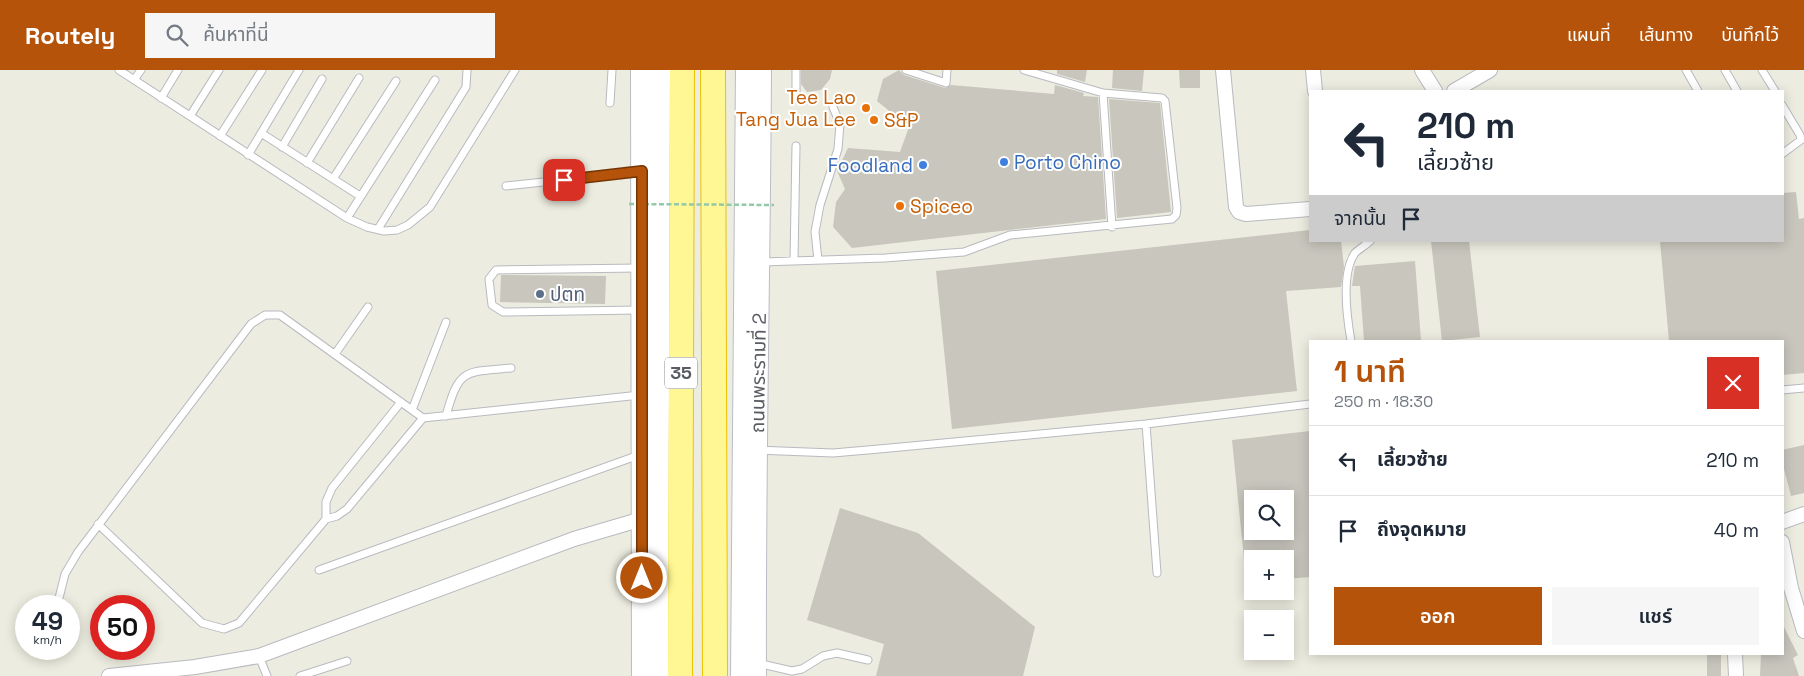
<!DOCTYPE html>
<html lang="th">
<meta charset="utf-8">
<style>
body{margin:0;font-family:"Space Grotesk","Noto Sans Thai",sans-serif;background:#f6f6f7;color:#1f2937;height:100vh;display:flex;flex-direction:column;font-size:19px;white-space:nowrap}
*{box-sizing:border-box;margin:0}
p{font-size:16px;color:#747a83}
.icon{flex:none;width:28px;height:28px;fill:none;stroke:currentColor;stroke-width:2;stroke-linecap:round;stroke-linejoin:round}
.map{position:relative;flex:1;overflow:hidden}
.side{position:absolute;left:1309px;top:270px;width:475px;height:315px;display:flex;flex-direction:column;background:#fff;border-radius:0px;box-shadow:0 2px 12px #0003}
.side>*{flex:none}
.guide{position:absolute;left:1309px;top:20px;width:475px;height:152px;border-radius:0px;box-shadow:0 2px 12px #0003;background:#fff;color:#1f2937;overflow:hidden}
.fabs{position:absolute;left:1244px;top:420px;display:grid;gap:10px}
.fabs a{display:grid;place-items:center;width:50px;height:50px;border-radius:0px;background:#fff;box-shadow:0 2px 12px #0003;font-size:25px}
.speed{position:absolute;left:15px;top:525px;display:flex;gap:10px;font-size:25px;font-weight:700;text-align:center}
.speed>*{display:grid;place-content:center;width:65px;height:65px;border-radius:50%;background:#fff;box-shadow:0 2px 12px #0003;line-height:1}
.speed small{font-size:12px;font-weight:400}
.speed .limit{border:8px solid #d22;background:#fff;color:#111}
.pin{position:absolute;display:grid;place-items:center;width:42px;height:42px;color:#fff;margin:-21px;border-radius:10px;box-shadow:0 2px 8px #0006}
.me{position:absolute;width:55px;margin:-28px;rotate:0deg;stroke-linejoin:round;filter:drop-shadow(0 0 4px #0008)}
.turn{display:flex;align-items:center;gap:18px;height:105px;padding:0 25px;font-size:22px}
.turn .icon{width:65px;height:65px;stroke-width:2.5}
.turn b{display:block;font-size:35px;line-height:42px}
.then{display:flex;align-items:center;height:48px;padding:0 25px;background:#0003;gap:10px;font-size:19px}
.round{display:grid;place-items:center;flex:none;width:52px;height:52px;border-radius:0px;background:#f6f6f7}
.head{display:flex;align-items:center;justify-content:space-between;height:85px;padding:0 25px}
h1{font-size:30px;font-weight:600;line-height:38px;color:#b45309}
.primary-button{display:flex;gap:10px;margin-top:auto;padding:10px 25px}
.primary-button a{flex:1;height:58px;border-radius:0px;background:#b45309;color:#fff;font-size:20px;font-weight:600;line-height:58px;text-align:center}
.primary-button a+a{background:#f6f6f7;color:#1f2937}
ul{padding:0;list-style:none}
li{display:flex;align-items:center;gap:15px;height:70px;padding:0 25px;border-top:1px solid #e0e1e3}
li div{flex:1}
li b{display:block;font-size:19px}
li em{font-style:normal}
header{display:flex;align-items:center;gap:30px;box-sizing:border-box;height:70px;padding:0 25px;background:#b45309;color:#fff}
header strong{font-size:24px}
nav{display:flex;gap:28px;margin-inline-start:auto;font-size:18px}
.search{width:350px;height:45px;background:#f6f6f7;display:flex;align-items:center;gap:12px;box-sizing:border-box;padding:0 18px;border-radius:0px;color:#747a83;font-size:19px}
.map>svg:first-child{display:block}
.building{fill:#c8c6bd;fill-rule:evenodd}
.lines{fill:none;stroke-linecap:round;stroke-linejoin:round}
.service-casing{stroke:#b8bac0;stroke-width:9}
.minor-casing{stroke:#b8bac0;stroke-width:16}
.secondary-casing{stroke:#bbbdc5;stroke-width:22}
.trunk-casing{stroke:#edc300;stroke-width:26}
.service{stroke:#fff;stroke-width:7}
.minor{stroke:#fff;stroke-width:14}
.secondary{stroke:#fff;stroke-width:20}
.trunk{stroke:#fff794;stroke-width:24}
.path-bridge{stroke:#93c8a9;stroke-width:2.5;stroke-dasharray:5 2.5;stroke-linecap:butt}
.route-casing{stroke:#753606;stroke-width:12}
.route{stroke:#b45309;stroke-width:9}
.food-dot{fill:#e8710a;stroke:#fff;stroke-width:2}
.shop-dot{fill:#3f7fe0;stroke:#fff;stroke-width:2}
.service-dot{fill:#5c6f8a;stroke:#fff;stroke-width:2}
.labels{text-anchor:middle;stroke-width:4;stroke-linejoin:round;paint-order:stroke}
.shield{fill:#fff;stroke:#8b8d91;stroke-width:1}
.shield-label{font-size:18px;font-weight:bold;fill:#595c62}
.food-label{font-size:19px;fill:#c56008;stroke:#fff;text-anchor:start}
.shop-label{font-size:19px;fill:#366cbe;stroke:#fff;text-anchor:start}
.service-label{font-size:19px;fill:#4e5e75;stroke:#fff;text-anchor:start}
.street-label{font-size:19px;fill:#595c62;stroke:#fff}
</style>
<header>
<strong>Routely</strong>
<div class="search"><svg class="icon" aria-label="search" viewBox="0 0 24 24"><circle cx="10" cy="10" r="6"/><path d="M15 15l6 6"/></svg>ค้นหาที่นี่</div>
<nav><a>แผนที่</a><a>เส้นทาง</a><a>บันทึกไว้</a></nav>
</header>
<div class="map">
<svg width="1804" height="606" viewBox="0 0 1804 606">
<rect width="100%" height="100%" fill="#edece0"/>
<!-- building -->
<path class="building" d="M801,0H832L830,9L821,20L807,22L801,14Z
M899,0L904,5L945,18L951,15L1054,24L1055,15L1084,23L1083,26L1098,27L1106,149L852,178L833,157L836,132L845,119L837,101L848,78L900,82L909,57L877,31L883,9Z
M1057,0H1087L1085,12L1057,4Z
M1113,0H1144L1142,21L1112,18Z
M1179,0H1200V18H1180Z
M1109,29L1160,33L1171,142L1117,148Z
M1796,122L1799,149L1804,148V303L1782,305V271H1669L1660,171H1782V123Z
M1310,160V171H1341L1344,197L1341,217L1286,221L1297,321L952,359L936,201Z
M1431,171H1469L1480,267L1442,271Z
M1415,191L1421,271H1364L1360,216H1352L1355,196Z
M501,205L606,206L605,234L500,232Z
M1310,361V507L1285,509V489H1244L1232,370ZM1252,429H1285V461H1252Z
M1804,375V423L1791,426L1782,391V380Z
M840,438L918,463L1035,557L1023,606H876L884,574L807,550Z
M1782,553L1798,585L1793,588L1799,606H1760L1761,584H1782Z
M1707,584H1721V606H1707Z"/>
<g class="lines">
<defs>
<path id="service" d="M119,0L347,148L367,157L384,161L397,160L408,155L430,137L515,0
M796,0V25
M906,0L946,13L947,0
M1686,0L1698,21
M1725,0L1737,21
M1762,0L1775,21
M134,10L141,0
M1103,23L1112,157
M161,28L178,0
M610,33L612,0
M1782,35L1800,65L1801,70L1782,84
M190,46L219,0
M261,63L360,126
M220,66L262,0
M282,77L322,9
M248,85L299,0
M307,93L359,8
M333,109L396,11
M506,116L639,102
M347,148L435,10
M378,159L466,17L467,0
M818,190L815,162L820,135L838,79L840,54L833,37
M794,191L796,76
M761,192L885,188L964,182L1010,165L1172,149L1176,145L1177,138L1165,31L1162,28L1103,23L1024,0
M639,240L503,242L492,235L489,209L496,200L639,198
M1351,271C1347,248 1341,203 1355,183C1359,179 1366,175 1370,171
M335,284L368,237
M1782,320L1804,318
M412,340L446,252
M446,346C459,298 465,302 511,298
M1146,354L1157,503
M758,380L833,383L879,379L1146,354L1310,334
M326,449V432L332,418L401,332
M98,454L202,553L224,559L239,553L326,449L337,446L347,439L423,348L640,325
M319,500L639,385
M57,536L65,504L78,482L251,254L265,245H280L423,348
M49,581V579
M259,586L267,606
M757,593L792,601L802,599L823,586L837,583L868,590
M300,606L347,591"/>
<path id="minor" d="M1223,0L1236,137L1239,142L1246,144L1310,139
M1313,0L1315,21
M1422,0L1435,21
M1454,21L1490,0
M1782,452L1804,444
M1782,472L1791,518L1804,561
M1735,584L1736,606
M109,606L195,597L259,586L574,469L642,449"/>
<path id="secondary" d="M641,0L642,606
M658,606L660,0
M741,606L746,0
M756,606C755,404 760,202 761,0"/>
<path id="trunk" d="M713,0L715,606
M680,606L682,0"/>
</defs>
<!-- service casing -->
<use href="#service" class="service-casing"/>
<!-- minor casing -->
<use href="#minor" class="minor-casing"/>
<!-- secondary casing -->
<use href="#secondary" class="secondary-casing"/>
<!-- trunk casing -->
<use href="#trunk" class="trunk-casing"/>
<!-- service -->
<use href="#service" class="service"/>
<!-- minor -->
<use href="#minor" class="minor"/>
<!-- secondary -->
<use href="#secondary" class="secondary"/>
<!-- trunk -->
<use href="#trunk" class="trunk"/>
<!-- path-bridge -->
<path class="path-bridge" d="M629,134L774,135"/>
</g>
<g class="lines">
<defs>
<path id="route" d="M564,110L642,101V508"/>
</defs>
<!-- route casing -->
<use href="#route" class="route-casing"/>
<!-- route -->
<use href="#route" class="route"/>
</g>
<!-- markers -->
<g class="food-dot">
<circle cx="866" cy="38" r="5"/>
<circle cx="874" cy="50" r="5"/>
<circle cx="900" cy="136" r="5"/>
</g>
<g class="shop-dot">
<circle cx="1004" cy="92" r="5"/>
<circle cx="923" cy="95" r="5"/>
</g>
<circle class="service-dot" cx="540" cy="224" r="5"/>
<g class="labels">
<!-- shield labels -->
<rect class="shield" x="665" y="287.5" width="32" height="31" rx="4"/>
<g class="shield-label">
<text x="681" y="309">35</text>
</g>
<!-- food labels -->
<g class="food-label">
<text x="856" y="34" text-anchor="end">Tee Lao<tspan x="856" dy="22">Tang Jua Lee</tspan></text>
<text x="884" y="57">S&amp;P</text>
<text x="910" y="143">Spiceo</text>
</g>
<!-- shop labels -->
<g class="shop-label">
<text x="1014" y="99">Porto Chino</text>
<text x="913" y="102" text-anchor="end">Foodland</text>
</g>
<!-- service labels -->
<g class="service-label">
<text x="550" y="231">ปตท</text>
</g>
<!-- street labels -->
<g class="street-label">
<text transform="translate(758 303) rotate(-89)" y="7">ถนนพระรามที่ 2</text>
</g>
</g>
</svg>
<div class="fabs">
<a><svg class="icon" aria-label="search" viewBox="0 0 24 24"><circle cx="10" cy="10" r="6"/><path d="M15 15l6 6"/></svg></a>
<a>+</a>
<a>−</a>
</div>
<div class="speed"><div>49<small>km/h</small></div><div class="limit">50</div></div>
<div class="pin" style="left:564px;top:110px;background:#d93025"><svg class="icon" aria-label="arrive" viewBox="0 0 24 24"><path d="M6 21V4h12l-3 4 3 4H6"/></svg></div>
<svg class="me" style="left:642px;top:508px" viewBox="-20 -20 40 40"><circle r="17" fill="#b45309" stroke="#fff" stroke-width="3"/><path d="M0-11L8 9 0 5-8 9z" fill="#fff"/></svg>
<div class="guide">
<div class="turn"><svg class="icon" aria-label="left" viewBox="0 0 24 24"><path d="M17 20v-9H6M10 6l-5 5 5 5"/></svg><div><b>210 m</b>เลี้ยวซ้าย</div></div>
<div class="then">จากนั้น<svg class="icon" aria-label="arrive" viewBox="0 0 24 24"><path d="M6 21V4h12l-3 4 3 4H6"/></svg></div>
</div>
<section class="side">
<div class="head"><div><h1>1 นาที</h1><p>250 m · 18:30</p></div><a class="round" style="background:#d93025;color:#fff"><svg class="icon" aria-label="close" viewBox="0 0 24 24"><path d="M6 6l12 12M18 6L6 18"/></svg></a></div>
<ul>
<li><svg class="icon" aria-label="left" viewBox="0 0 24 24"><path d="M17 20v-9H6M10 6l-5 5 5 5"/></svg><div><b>เลี้ยวซ้าย</b></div><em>210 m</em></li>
<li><svg class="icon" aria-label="arrive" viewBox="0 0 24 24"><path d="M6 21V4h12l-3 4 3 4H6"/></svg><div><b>ถึงจุดหมาย</b></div><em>40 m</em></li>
</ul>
<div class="primary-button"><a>ออก</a><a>แชร์</a></div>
</section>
</div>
